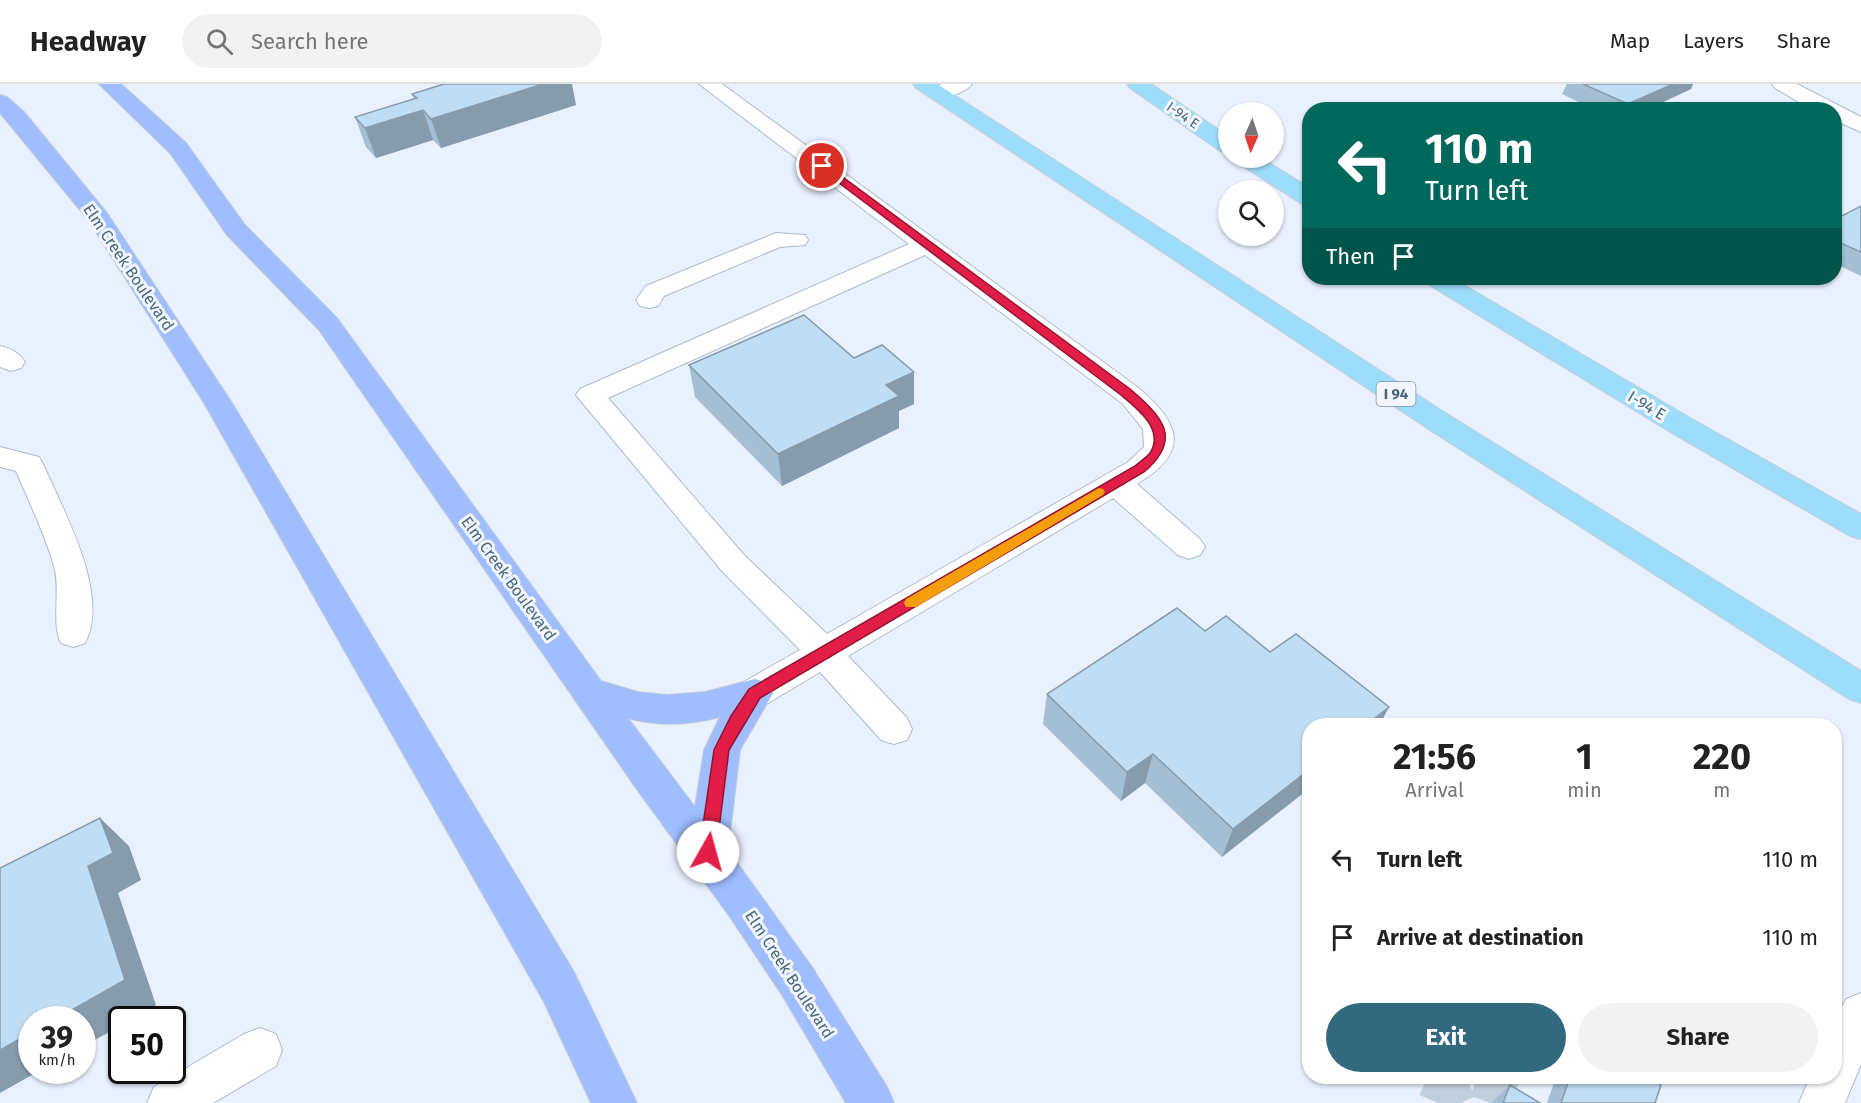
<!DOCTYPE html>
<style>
body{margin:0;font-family:"Fira Sans",sans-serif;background:#f2f2f2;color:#222;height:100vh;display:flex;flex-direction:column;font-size:22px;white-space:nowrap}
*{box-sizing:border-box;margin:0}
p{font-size:20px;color:#767676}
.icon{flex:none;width:33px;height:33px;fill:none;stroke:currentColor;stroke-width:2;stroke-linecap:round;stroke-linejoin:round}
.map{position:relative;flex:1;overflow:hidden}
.details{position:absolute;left:1302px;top:634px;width:540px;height:366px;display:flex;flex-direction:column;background:#fff;border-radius:24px;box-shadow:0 2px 4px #0004}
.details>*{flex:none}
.top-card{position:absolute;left:1302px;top:18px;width:540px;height:183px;border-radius:24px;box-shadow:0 2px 4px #0004;background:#00695c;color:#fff;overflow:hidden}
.needle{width:39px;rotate:183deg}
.buttons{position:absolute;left:1218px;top:18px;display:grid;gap:12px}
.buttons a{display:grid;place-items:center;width:66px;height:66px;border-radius:50%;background:#fff;box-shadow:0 2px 4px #0004;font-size:30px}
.speed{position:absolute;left:18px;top:922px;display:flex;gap:12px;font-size:30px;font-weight:700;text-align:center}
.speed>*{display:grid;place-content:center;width:78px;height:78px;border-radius:50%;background:#fff;box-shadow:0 2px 4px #0004;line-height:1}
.speed small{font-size:15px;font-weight:400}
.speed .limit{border:3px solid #111;border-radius:9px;background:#fff;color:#111}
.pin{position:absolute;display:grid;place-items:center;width:51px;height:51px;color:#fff;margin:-26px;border:3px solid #fff;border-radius:50%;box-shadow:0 2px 6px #0007}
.me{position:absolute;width:66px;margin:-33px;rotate:7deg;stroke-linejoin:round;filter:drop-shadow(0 0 4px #0008)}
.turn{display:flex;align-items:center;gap:21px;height:126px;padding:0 24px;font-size:27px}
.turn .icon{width:78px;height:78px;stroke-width:2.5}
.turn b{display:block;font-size:42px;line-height:51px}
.then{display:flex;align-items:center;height:57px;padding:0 24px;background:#0003;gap:12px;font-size:22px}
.eta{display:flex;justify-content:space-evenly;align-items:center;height:102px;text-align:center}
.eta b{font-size:36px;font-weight:700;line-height:42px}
.cta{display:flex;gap:12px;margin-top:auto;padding:12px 24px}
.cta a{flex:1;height:69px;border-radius:36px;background:#33697e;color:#fff;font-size:24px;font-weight:700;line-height:69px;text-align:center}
.cta a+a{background:#f2f2f2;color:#222}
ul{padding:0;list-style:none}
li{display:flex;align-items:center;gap:18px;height:78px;padding:0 24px}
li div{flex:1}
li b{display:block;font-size:22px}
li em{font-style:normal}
header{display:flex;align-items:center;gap:36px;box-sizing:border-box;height:84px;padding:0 30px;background:#fff;border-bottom:2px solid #e0e0e0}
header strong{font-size:28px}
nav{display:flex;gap:33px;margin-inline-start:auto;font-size:21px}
.search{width:420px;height:54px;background:#f2f2f2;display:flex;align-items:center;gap:15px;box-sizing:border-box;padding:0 21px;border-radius:33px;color:#767676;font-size:22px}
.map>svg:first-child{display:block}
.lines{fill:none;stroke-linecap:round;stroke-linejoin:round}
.minor-tunnel{stroke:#c1cedd;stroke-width:40;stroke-dasharray:40 20;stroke-linecap:butt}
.minor-casing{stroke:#aabdcf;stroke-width:2}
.major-casing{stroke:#c5ced5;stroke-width:2}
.highway-casing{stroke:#c5ced5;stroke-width:2}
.minor{fill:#fff;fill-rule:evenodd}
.major{fill:#9fbdff;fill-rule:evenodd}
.highway{fill:#9cddfb;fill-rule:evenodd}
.wall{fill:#a4bed3}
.shaded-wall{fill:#869bac}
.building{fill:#bfddf5;stroke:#869bac;stroke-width:1.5}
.route{fill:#e11d48;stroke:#92132f;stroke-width:1.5}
.slow{fill:#f59e0b}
.labels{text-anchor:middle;stroke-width:6;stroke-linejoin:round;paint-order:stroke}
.far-street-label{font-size:14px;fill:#4a677b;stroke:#f1f6ff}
.shield{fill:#f1f6ff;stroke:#7c92a3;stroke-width:1.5}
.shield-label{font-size:15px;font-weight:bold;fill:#4a677b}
.street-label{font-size:16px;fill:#4a677b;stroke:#f1f6ff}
</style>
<header>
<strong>Headway</strong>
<div class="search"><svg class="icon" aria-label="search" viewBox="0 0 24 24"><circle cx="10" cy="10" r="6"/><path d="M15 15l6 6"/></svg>Search here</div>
<nav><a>Map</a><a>Layers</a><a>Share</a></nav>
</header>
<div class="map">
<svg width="1861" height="1019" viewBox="0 0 1861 1019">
<rect width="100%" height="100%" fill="#e9f0fe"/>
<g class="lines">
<!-- minor-tunnel -->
<path class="minor-tunnel" d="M1477,993L1500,1001L1528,1019
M1438,1019L1444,1005L1469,993"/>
<defs>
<path id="minor" d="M699,0H722L1136,302C1180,338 1192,367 1137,400L1200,455L1205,463L1200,471L1189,475L1178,471L1113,414L848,572L907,634L912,645L907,656L894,660L881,656L820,588L768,619L755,623L742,619L737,609L742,599L800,566L722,487L576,311L580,305L909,160ZM925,171L1123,320L1143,345L1144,363L1128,378L827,550L744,471L608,314Z
M942,0H972C965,10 941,16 930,13L927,9L930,5Z
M1772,0H1797L1861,33V48L1834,36V26H1812L1775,4Z
M776,149L805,151L808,156L805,161L780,163L664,212L658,222L649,224L640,222L636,216L646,202Z
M0,262C11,264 19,269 25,278L21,284L11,287L0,283Z
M0,363L39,373L43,380C63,426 111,511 85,559L73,563L61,559C51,540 61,506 54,482C45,450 29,418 16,387L0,383Z
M1861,909V980L1845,1019H1799L1810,993H1834V939L1846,915Z
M260,944L276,950L282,966L276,982L213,1019H147L154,1003L244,950Z"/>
<path id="major" d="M99,0H121L186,59L245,141L337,234L601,597L638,608L667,611L705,608L755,595L768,599L773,609L740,666L728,766L812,883L887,1003L894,1019H846L782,911L730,833L638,707L319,246L227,151L170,69ZM720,633L704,666L695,723L628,634C659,643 689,641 720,633Z
M0,11L7,13L24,28L107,129L232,319L574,888L637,1019H591L544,918L204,319L89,137L0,29Z"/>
<path id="highway" d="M913,0H937L1447,330L1861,587V619L1849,615L1427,344L916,4Z
M1127,0H1151L1228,52V69L1220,67L1130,4Z
M1235,74H1261L1310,104V122L1302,120L1238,79Z
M1422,194H1452L1692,335L1861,430V455L1850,452L1672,349L1426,199Z"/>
</defs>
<!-- minor casing -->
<use href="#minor" class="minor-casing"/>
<!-- major casing -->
<use href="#major" class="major-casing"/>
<!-- highway casing -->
<use href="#highway" class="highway-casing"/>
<!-- minor -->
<use href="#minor" class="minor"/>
<!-- major -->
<use href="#major" class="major"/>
<!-- highway -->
<use href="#highway" class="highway"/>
</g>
<!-- wall -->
<path class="wall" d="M1567,0H1693L1691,5L1646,26H1595L1562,10Z
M412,10L576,21L441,64L433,56L376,74L366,63L355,33L414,15Z
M1861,122V192L1834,179V136Z
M854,274L914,288V320L899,327V344L782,402L695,313L689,281Z
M1270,568L1389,623L1222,773L1145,699L1121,717L1043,640L1047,610Z
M1556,993H1648L1655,1019H1547Z
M1510,1001L1540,1019H1491Z"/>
<!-- shaded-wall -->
<path class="shaded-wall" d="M543,0H572L576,21L441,64L431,35Z
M1673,0H1693L1691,5L1646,26H1626L1628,20Z
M423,26L433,56L376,74L365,44Z
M914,288V320L899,327V344L782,402L778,370L886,301Z
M1389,623L1379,642H1365Z
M1153,670L1145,699L1121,717L1127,688Z
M1310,685V704L1222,773L1233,745Z
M100,734L129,762L141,796L118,809L156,921L130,936H122V941L82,963V936H54L88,782Z
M32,948V987H39L0,1009V966Z"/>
<!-- building -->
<path class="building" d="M444,0H543L431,35L423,26L365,44L355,33L417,14L412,10Z
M1583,0H1673L1628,20Z
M1861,122V168L1834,156V136Z
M804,231L854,274L882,261L914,288L886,301L899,312L778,370L689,281Z
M1177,524L1205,547L1226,532L1270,568L1296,550L1389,623L1365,642H1310V685L1233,745L1153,670L1127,688L1047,610Z
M100,734L113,769L88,782L125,896L54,936H32V948L0,966V784Z
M1570,993H1648L1661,1001L1655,1019H1561Z
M1510,1001L1540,1019H1503Z"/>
<!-- route -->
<path class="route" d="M819,80H825L1130,305C1163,333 1183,355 1144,388L760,614L729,666L716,768L713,773L708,775L702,773L699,768L714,666L731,632L749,605L1135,382C1139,378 1146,374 1150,369C1165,346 1137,324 1121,311L819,84Z"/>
<!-- slow -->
<path class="slow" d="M1099,404L1103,405L1105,408L1103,411L916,523H906L904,519L906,515Z"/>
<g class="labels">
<!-- far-street labels -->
<g class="far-street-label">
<text transform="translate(1183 31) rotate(34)" y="5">I-94 E</text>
</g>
<!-- shield labels -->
<rect class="shield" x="1376.5" y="298" width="39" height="24" rx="4.5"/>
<g class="shield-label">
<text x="1396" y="315">I 94</text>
</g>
<!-- street labels -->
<g class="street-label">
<text transform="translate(129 183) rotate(56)" y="6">Elm Creek Boulevard</text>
<text transform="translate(1647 321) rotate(31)" y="6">I-94 E</text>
<text transform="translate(509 494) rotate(54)" y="6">Elm Creek Boulevard</text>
<text transform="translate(790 890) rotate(57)" y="6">Elm Creek Boulevard</text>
</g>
</g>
</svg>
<div class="buttons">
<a><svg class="needle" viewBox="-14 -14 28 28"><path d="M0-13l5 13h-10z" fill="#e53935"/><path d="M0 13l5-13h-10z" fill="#767676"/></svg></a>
<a><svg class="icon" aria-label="search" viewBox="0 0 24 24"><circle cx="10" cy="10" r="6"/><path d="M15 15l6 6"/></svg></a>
</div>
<div class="speed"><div>39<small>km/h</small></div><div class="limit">50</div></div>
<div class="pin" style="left:822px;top:82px;background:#d93025"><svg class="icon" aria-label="arrive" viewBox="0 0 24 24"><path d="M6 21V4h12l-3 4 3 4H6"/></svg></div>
<svg class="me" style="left:708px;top:768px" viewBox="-20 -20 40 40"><circle r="19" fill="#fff"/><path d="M0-13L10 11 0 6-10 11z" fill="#e11d48"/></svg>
<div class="top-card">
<div class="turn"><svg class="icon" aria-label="left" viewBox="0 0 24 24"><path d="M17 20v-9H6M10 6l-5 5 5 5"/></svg><div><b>110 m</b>Turn left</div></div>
<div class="then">Then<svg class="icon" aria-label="arrive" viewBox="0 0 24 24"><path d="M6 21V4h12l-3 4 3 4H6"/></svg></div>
</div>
<section class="details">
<div class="eta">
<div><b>21:56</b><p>Arrival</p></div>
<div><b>1</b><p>min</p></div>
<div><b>220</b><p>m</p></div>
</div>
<ul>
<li><svg class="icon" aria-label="left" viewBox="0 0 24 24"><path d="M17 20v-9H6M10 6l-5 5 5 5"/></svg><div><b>Turn left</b></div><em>110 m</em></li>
<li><svg class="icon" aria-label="arrive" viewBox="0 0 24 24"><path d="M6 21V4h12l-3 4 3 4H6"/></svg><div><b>Arrive at destination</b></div><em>110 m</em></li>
</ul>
<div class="cta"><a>Exit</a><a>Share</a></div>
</section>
</div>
